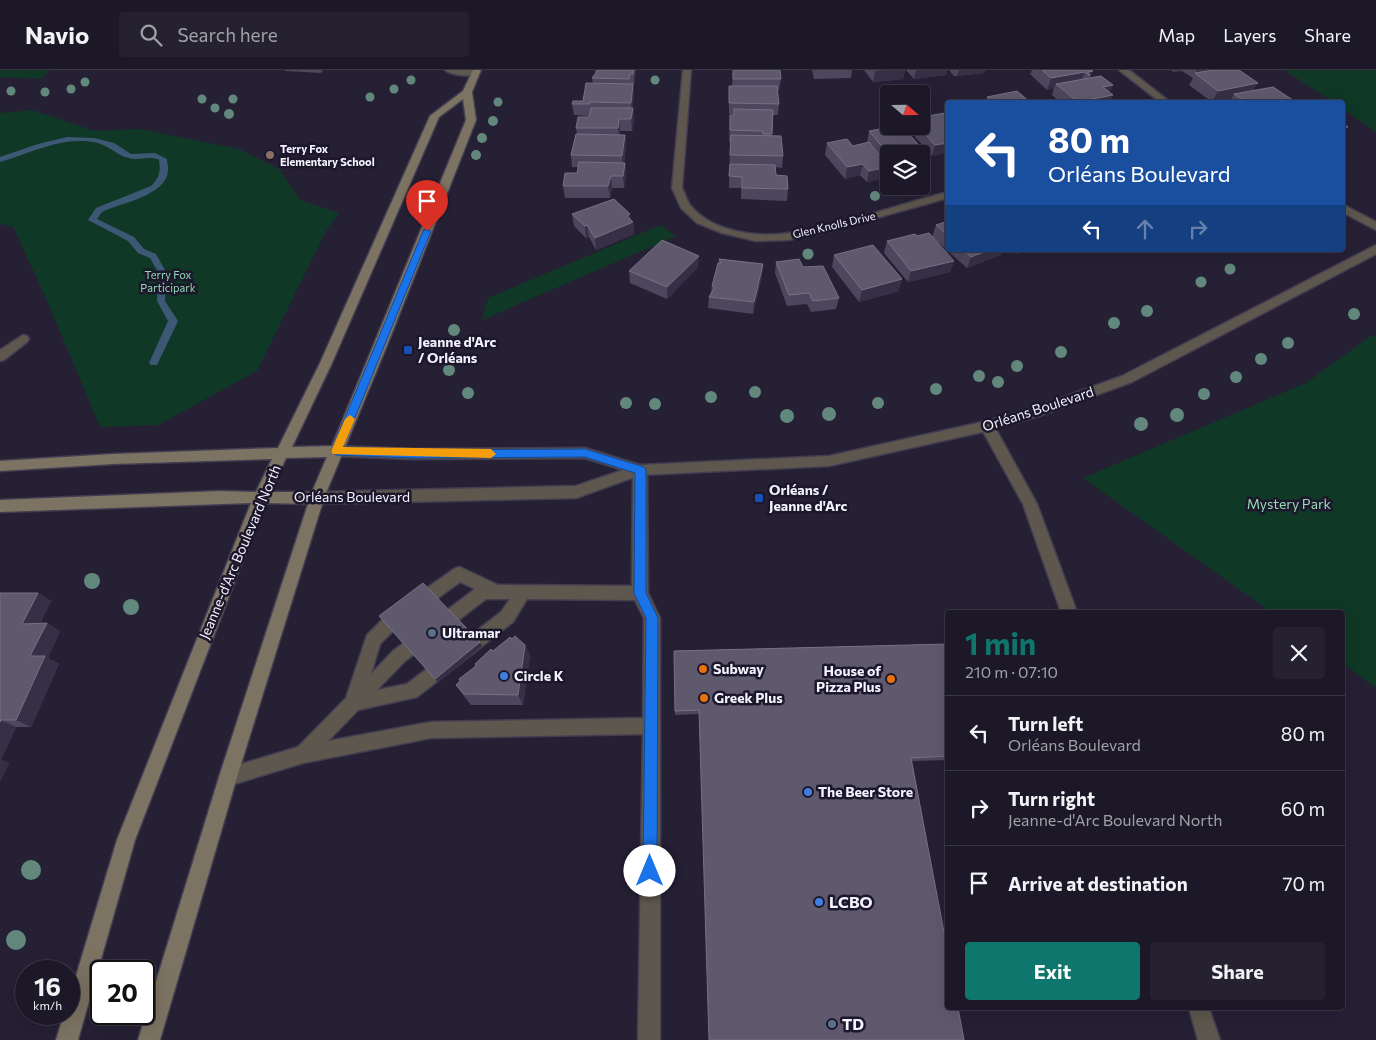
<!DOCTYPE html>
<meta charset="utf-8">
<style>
body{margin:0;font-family:Commissioner,sans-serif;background:#252130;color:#f1f3f6;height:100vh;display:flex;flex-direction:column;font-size:19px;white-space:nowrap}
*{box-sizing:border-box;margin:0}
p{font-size:16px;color:#a0a0a8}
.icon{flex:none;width:28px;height:28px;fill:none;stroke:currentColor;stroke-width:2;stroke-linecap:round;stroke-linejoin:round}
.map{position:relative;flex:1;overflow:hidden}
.details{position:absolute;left:945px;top:540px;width:400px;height:400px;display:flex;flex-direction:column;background:#1c1828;border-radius:5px;box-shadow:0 5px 20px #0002,0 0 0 1px #3a3745}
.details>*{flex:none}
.banner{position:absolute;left:945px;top:30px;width:400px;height:152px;border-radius:5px;box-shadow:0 5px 20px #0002,0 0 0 1px #3a3745;background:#1a4fa0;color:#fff;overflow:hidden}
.needle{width:32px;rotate:110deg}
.buttons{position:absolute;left:880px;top:15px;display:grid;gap:10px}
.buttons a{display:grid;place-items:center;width:50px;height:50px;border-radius:5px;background:#1c1828;box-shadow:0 5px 20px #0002,0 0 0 1px #3a3745;font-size:25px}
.speed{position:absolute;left:15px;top:890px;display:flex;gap:10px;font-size:25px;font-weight:700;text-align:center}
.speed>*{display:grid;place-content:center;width:65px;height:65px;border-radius:50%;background:#1c1828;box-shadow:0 5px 20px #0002,0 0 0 1px #3a3745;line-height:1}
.speed small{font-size:12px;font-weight:400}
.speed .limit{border:2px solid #111;border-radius:8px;background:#fff;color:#111}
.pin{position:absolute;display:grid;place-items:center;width:42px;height:42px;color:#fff;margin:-51px -21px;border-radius:50% 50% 50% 0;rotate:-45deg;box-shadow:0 0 5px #0007}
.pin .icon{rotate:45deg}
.me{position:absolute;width:55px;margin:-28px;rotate:0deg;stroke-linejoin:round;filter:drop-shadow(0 0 4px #0008)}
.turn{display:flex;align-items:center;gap:18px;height:105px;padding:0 20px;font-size:22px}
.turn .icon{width:65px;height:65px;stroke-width:2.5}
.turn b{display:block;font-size:35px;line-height:42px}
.lanes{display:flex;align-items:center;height:48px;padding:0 20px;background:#0003;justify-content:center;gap:25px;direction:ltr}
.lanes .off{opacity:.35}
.round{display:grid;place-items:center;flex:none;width:52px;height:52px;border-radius:5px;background:#252130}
.summary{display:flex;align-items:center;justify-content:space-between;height:85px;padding:0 20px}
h1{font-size:30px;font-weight:700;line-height:38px;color:#0f766e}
.action{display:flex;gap:10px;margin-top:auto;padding:10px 20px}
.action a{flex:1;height:58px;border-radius:5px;background:#0f766e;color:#fff;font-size:20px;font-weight:700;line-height:58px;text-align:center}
.action a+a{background:#252130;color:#f1f3f6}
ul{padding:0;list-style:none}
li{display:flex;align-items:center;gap:15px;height:75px;padding:0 20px;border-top:1px solid #3a3745}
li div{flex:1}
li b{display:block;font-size:19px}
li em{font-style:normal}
header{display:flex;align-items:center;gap:30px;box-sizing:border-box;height:70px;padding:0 25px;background:#1c1828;border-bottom:1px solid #3a3745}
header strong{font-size:24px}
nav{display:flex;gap:28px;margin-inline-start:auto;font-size:18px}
.search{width:350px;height:45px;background:#252130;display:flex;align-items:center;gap:12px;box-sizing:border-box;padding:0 18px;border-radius:5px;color:#a0a0a8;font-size:19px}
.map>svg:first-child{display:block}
.green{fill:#0f3826}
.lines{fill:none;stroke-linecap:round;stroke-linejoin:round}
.stream{fill:#3d5875;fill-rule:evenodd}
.service-casing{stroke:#433d51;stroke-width:3}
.minor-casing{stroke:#433d51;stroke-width:3}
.tertiary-casing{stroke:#433d51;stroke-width:3}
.secondary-casing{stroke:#433d51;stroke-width:3}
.service{fill:#5d574d;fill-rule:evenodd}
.minor{fill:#5d574d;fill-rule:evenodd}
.tertiary{fill:#5d574d;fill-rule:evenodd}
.secondary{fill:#7d7363;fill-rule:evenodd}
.tree{fill:#62877c}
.wall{fill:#4d475d}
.shaded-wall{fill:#363046}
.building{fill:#5f596e;stroke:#767185}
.route{fill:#1a73e8;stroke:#114b97}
.slow{fill:#f59e0b}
.education-dot{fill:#8d6e63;stroke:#1c172b;stroke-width:2}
.transit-dot{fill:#1a4fb4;stroke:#1c172b;stroke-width:2}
.service-dot{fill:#5c6f8a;stroke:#1c172b;stroke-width:2}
.food-dot{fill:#e8710a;stroke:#1c172b;stroke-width:2}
.shop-dot{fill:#3f7fe0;stroke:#1c172b;stroke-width:2}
.labels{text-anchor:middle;stroke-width:5;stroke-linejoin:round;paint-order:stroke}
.far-poi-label{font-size:11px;font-weight:bold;fill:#f4f2fe;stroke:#1c172b;text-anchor:start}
.far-street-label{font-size:11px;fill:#f4f2fe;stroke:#1c172b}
.far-park-label{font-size:11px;fill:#94dbb6;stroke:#1c172b}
.poi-label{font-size:14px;font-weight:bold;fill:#f4f2fe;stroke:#1c172b;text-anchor:start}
.street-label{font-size:14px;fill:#f4f2fe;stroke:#1c172b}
.park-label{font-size:14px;fill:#94dbb6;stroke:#1c172b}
.near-poi-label{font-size:16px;font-weight:bold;fill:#f4f2fe;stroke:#1c172b;text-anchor:start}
</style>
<header>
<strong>Navio</strong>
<div class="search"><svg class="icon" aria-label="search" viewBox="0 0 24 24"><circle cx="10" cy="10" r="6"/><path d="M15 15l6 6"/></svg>Search here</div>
<nav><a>Map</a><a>Layers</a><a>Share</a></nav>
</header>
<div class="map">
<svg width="1376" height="970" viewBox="0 0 1376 970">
<rect width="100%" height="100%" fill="#262035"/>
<!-- green -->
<path class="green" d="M0,0H50L40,9L0,7Z
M1284,0H1376V62L1343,39L1342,32H1333Z
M32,40L95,61L140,59L239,79L279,99L300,130L339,143L326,161L257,301L158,355L100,357L46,228L13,157L0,154V43Z
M661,155L676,166L482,250L488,228Z
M1372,265L1376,267V618L1343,594L1342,542H1271L1083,408L1306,313Z"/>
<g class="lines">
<!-- stream -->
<path class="stream" d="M67,67L94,68L114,73L131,84L155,83L167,89C167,93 169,98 168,101C166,126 120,133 102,142L97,149L134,167L144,179L156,184L166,202L165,231L178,251L157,295H151L149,293L168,251L157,231L158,202L150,188L138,183L128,171L88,150L96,138L151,116C159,108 161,102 159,90C150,85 139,91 129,88C118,86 111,77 98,73C63,65 32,83 0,92V87L38,74Z"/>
<defs>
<path id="service" d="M445,0H473L480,3C474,8 451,5 445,0Z
M23,265L27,266L29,269L27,272L4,290L0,291V280Z
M987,351L992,352L1037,434L1077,542H1061L1023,434L980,356L982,352Z
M640,395L645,396L647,400L648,523L660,548V970H638L643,664L431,668L303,693L228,716L222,713L219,707L222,701L228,698L298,677L346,628L367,565L383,549L454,499L459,497L464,499L498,515L632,516L633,400L635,396ZM460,512L475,519L393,581L371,604L380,574L395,559ZM486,529H510L501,542L407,614L377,620L405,591ZM527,529L635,530L644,548L643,648L431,652L328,671L358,640L417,627L513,552Z
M1189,938H1209L1220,970H1198Z"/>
<path id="minor" d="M683,0H691L682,118C685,123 687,131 690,135C711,162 758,168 789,163C843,156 895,135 948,122V128L822,163L788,170L756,171L722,163L697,153L681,138L672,118Z
M1119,0H1129L1170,32H1160Z
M1342,134L1376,152V160L1342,142Z"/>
<path id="tertiary" d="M1376,175V184L1132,312L1039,346L987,361L829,396L640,405L576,428L317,434L312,432L310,428L312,424L317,422L576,416L623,400L585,388L413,389L336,386L331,385L329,381L331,377L336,376L413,379L585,378L640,395L829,386L987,351L1031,339L1122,306Z"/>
<path id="secondary" d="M473,0H481L472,22L476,50L388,273L324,428L237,707L160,970H138L219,707L308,434L265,433L135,770L78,970H56L64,944H69V929L117,770L251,433L0,442V430L220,421L256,422L272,389L113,394L0,401V391L113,384L278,378L320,293L430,46L463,21ZM463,29L466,50L332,376L292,377L332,293L439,47ZM327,387L312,422H270L286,388Z"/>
</defs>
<!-- service casing -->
<use href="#service" class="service-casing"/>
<!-- minor casing -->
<use href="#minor" class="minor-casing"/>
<!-- tertiary casing -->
<use href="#tertiary" class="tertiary-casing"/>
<!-- secondary casing -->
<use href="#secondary" class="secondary-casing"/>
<!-- service -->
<use href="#service" class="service"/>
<!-- minor -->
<use href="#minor" class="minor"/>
<!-- tertiary -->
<use href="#tertiary" class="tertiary"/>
<!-- secondary -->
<use href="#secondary" class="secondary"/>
</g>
<!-- trees -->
<g class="tree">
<circle cx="411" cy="10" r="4.5"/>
<circle cx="655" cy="10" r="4.5"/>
<circle cx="85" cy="12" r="4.5"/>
<circle cx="71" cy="19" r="4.5"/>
<circle cx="394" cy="19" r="4.5"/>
<circle cx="11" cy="21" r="4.5"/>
<circle cx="45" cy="22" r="4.5"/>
<circle cx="370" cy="27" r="4.5"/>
<circle cx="202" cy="29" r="4.5"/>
<circle cx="233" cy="29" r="4.5"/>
<circle cx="498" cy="32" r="4.5"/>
<circle cx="215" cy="38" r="4.5"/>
<circle cx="229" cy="44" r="5"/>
<circle cx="493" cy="51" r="5"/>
<circle cx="482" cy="68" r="5"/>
<circle cx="476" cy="85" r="5"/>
<circle cx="875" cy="126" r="5"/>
<circle cx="808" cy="184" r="5.5"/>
<circle cx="1230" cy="199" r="5.5"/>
<circle cx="1201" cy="212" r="5.5"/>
<circle cx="1147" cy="241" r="6"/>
<circle cx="1354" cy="244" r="6"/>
<circle cx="1114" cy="253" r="6"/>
<circle cx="454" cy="260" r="6"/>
<circle cx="1288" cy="273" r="6"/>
<circle cx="1061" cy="282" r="6"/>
<circle cx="1261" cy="289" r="6"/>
<circle cx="1017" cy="296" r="6"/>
<circle cx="449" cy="300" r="6"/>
<circle cx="979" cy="306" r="6"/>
<circle cx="1236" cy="307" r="6"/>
<circle cx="998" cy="312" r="6"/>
<circle cx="936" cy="319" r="6"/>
<circle cx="755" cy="322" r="6"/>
<circle cx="468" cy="323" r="6"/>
<circle cx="1204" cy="324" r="6"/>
<circle cx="711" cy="327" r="6"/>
<circle cx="626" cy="333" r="6"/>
<circle cx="878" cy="333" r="6"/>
<circle cx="655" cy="334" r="6"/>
<circle cx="829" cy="344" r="7"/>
<circle cx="1177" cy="345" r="7"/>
<circle cx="787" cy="346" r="7"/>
<circle cx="1141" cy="354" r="7"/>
<circle cx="92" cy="511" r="8"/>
<circle cx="131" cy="537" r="8"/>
<circle cx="31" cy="800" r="10"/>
<circle cx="16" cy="870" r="10"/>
</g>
<!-- wall -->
<path class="wall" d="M285,0H323L321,3L286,1Z
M595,0H636L634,15H633L634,25L632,38H633L634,50L632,61H620V65H625L626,76L624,93H625L626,105L624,118H612L610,128H565L563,116L577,103L578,97H572L571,85L577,64L576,58L589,47V46L574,45L572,34L583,31L593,13L592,8L595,4Z
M733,0L781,9L779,20H777L779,34L778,45H773L772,66L783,86L782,98L775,97L776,105L788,119L787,131L741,129V118H729L730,72H729L730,45H734V44H729V16H732Z
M812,0H852L851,8L814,9Z
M864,0H905L903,9L873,12Z
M906,0H947L946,5L914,9Z
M949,0H985L984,3L957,6H954Z
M1032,0H1091L1090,8L1113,25L1109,32H1060L1052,25L1054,18L1047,20L1030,4Z
M1171,0H1239L1253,20L1296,32H1229L1232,28L1212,32L1189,15L1193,8L1182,1L1174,2Z
M987,27L1030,32H986Z
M948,46L932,86L909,60L910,56H921Z
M869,61L922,94L889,84V100L888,98L885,108L867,112L860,105L845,109L825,85L827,73L853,76L867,73Z
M572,144H630L631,150L633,152L634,164L596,180L589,167L586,168L574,156Z
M948,151V180H1004L1001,185L967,198L932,167L936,155Z
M917,166L954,191L950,202L908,212L884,183L887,171Z
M1012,180H1027L1016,184Z
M834,185L899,221L859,232L832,197Z
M719,189L763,194L762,206L753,244L708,238L709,227L711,222L712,216L719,193Z
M776,192L803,197L839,228L836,239L811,242L807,234L787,236L775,203Z
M698,197L667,229L630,213L629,201Z
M0,523H38L51,531L40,553H47L60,561L48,588L59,594L31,657H16L1,690L9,693L0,711Z
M948,574V690L912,691L698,644L675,645L674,581Z
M525,575L530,586L523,635H471L463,625L456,615L493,581Z"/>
<!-- shaded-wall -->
<path class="shaded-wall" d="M634,0H636V2L634,15Z
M886,0H905L903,9L873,12L875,1Z
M916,0H947L946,5L914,9Z
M959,0H985L984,3L957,6Z
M1175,0H1183L1174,2Z
M1197,0H1227L1195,4Z
M1093,1L1088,12H1087L1090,6L1088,2Z
M1085,2L1080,13L1056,14L1054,18L1047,20L1051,8Z
M1258,13L1251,24H1234L1232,28L1212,32L1218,21Z
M633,14L634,25L631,44V33Z
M1113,15L1108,26L1113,25L1109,32H1078L1103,17Z
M633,38L634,50L632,61L631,49Z
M619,49L620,61L619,70L618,58Z
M1348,57L1342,65V58Z
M625,65L626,76L623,98L622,86Z
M948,73V83L932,86L935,75Z
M925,82L922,94H921V84H917Z
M625,93L626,105L624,118L623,106Z
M863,94L860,105L845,109L847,97Z
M888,97L885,108L867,112L869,101Z
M611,106L612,118L610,128L608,116Z
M630,144L631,153L633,152L634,164L596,180L595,168L627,146Z
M587,155L589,167L586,168L585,156Z
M989,180H1004L1001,185L967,198L971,187Z
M1017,180H1027L1016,184Z
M699,186L698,197L667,229V217Z
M954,191L950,202L908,212L911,201Z
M763,194L762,206L753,244L754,232Z
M902,209L899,221L859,232L862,220Z
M38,523L51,531L36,562L22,554Z
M47,553L60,561L48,588L59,594L31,657L16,650L30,586Z
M480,572L482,576L438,613L435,609Z
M525,575L530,586L523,635L518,625Z
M1,650L16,657L1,690L9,693L0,711V652Z"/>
<!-- building -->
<path class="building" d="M598,0H634L633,4H630L629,9L592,8Z
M733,0H780L781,9H733Z
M1042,0H1091L1093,1L1088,2L1090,6L1085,2L1051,8Z
M1213,0H1239L1258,13L1218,21L1195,3Z
M1101,6L1113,15L1103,17L1113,25L1078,32L1056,14Z
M586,13L633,14L631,33L590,32V34H572L573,31H583Z
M729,16H777L779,34L729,33Z
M1273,17L1296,32H1246L1234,24Z
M1017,21L1030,32H993L987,27Z
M591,38H633L631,49H619L618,58H576L578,47H589Z
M734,39L773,40L772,64H763V61H758L730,60V45H734Z
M945,43L948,46V73L935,75L918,56H921V47Z
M1342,53L1348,57L1342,58Z
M896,56H902L925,82L917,84H889V85L869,61Z
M576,64L625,65L622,86L571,85Z
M731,65L781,66L783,86L730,85Z
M847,69L853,76L869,72L888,97L869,101L863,94L847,97L827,73Z
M579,92L625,93L623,106H611L608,116H563L565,103H577Z
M730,94L775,95L776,105L787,106L788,119L742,118V107L729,106Z
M614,129L630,144L627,146L633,152L595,168L587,155L585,156L572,144Z
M948,151V166L936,155Z
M929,163L954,191L911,201L887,171L915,164L917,166Z
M662,170L699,186L667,217L629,201Z
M873,175L902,209L862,220L834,185Z
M964,180H989L971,187Z
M719,189L763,194L754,232L709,227L715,217L712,216L718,193H721Z
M799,189L803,197L823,196L839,228L813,231L809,223L789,225L776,192Z
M423,513L480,572L435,609L379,546Z
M0,523H38L22,554L47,553L30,586H45L16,650H1L0,652Z
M515,566L525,575L518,625L464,624L456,615L460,611L459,609L476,596L475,594L491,579L493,581L510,567L512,569Z
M948,574V686L911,688L948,883V938H958L964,970H709L699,640L675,641L674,581Z"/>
<!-- route -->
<path class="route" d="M424,159L431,161L343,377L413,380L585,379L644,397L646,400V523L658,548L657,801L655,806L650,808L645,806L643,801L646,548L634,523L635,403L585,387L413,388L336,385L331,381Z"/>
<!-- slow -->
<path class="slow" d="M350,345L355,349L343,377L491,379L496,384L491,388L333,384L331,381L345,349Z"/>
<!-- markers -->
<circle class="education-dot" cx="270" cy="85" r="5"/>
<g class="transit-dot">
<rect x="403" y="275" width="10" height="10" rx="2.5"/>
<rect x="754" y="423" width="10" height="10" rx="2.5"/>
</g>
<g class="service-dot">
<circle cx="432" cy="563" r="5"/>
<circle cx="832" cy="954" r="5"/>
</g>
<g class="food-dot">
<circle cx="703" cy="599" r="5"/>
<circle cx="891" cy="609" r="5"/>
<circle cx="704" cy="628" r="5"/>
</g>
<g class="shop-dot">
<circle cx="504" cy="606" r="5"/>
<circle cx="808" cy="722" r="5"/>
<circle cx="819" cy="832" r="5"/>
</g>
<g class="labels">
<!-- far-poi labels -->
<g class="far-poi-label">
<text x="280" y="83">Terry Fox<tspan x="280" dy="13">Elementary School</tspan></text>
</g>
<!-- far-street labels -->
<g class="far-street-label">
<text transform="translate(834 155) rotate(-13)" y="4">Glen Knolls Drive</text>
</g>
<!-- far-park labels -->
<g class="far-park-label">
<text x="168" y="209">Terry Fox<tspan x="168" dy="13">Participark</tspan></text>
</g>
<!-- poi labels -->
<g class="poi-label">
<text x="418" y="277">Jeanne d'Arc<tspan x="418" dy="16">/ Orléans</tspan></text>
<text x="769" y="425">Orléans /<tspan x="769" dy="16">Jeanne d'Arc</tspan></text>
<text x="442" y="568">Ultramar</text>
<text x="713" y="604">Subway</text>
<text x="881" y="606" text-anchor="end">House of<tspan x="881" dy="16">Pizza Plus</tspan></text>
<text x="514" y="611">Circle K</text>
<text x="714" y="633">Greek Plus</text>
<text x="818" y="727">The Beer Store</text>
</g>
<!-- street labels -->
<g class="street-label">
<text transform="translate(1038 339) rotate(-18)" y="5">Orléans Boulevard</text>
<text x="352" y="432">Orléans Boulevard</text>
<text transform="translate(240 482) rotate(-67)" y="5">Jeanne-d'Arc Boulevard North</text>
</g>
<!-- park labels -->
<g class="park-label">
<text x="1289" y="439">Mystery Park</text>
</g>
<!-- near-poi labels -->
<g class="near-poi-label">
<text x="829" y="838">LCBO</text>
<text x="842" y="960">TD</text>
</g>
</g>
</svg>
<div class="buttons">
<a><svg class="needle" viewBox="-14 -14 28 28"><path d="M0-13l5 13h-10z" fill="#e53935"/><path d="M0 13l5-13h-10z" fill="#a0a0a8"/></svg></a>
<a><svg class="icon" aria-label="layers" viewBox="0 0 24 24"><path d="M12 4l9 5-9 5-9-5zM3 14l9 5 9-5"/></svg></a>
</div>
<div class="speed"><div>16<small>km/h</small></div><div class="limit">20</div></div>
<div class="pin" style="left:427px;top:161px;background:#d93025"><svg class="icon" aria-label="arrive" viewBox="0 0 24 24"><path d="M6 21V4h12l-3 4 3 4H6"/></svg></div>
<svg class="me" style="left:650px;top:801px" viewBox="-20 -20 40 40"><circle r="19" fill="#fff"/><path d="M0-13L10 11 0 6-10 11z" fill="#1a73e8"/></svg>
<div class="banner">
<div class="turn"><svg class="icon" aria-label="left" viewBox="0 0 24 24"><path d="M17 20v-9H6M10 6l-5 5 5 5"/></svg><div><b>80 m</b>Orléans Boulevard</div></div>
<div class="lanes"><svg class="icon" aria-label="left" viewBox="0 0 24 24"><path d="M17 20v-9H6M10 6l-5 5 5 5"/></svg><svg class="icon off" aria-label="ahead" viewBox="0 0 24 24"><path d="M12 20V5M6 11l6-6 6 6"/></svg><svg class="icon off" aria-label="right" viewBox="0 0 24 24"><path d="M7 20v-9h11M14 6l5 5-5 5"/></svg></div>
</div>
<section class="details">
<div class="summary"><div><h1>1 min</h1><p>210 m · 07:10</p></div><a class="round"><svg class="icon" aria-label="close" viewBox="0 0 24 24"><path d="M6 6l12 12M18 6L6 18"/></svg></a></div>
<ul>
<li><svg class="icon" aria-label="left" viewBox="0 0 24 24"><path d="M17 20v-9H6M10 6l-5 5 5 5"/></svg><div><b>Turn left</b><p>Orléans Boulevard</p></div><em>80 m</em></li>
<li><svg class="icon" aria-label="right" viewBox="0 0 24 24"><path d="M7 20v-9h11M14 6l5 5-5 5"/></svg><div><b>Turn right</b><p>Jeanne-d'Arc Boulevard North</p></div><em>60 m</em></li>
<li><svg class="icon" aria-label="arrive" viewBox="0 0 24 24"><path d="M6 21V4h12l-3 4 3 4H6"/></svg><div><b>Arrive at destination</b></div><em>70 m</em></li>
</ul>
<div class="action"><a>Exit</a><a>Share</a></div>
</section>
</div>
